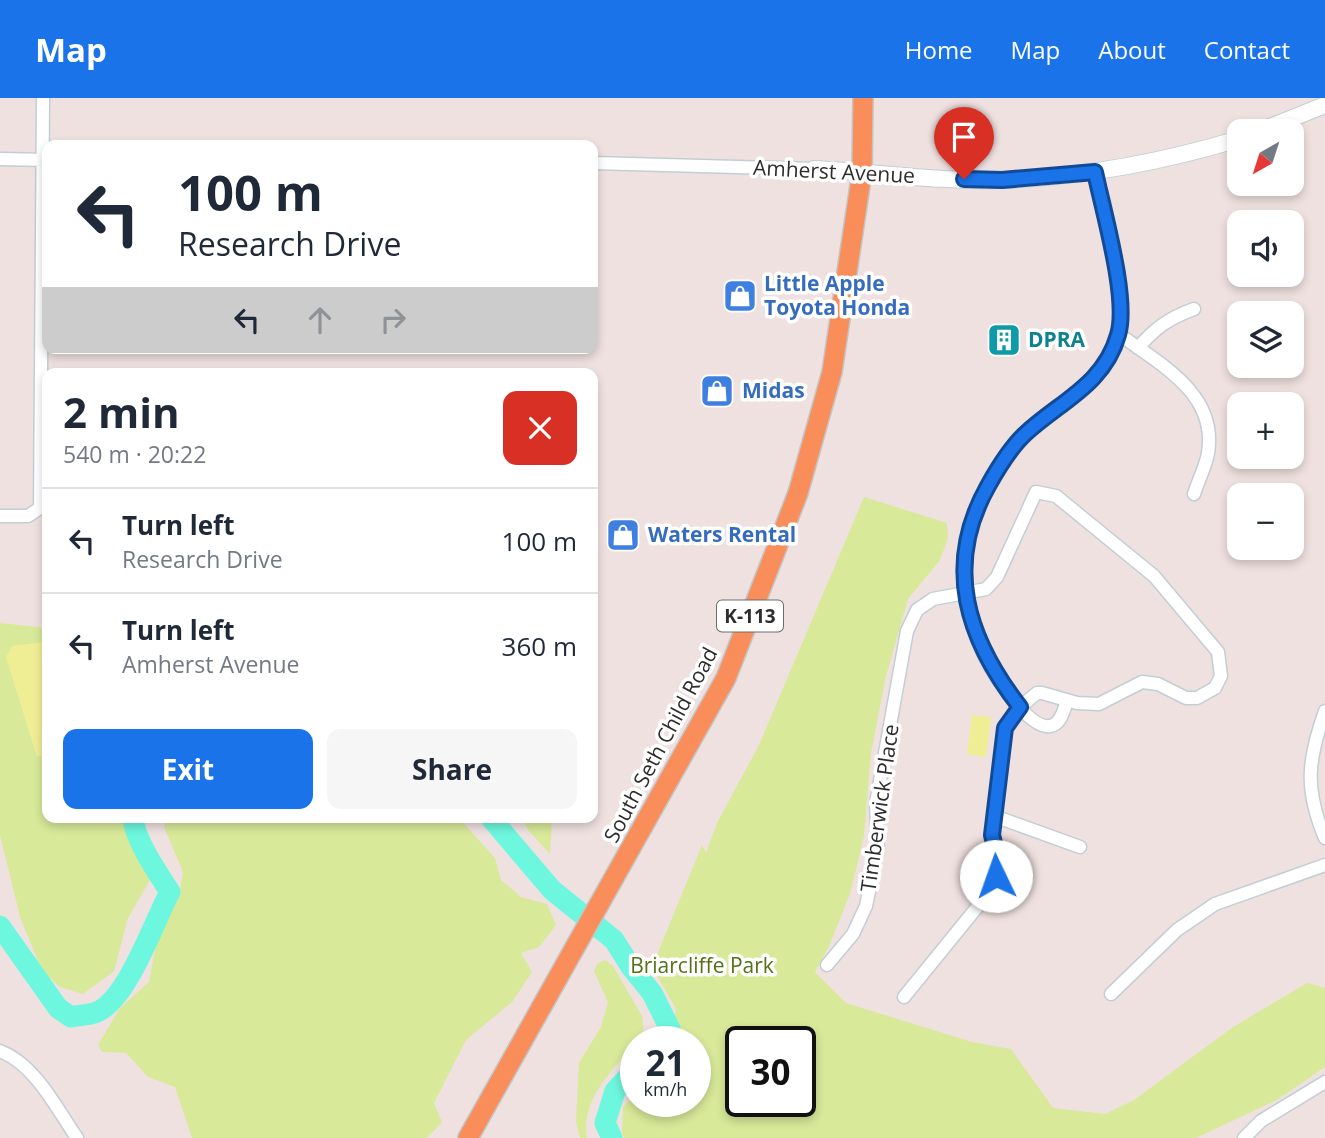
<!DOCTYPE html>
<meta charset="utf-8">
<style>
body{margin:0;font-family:"Open Sans",sans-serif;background:#f6f6f7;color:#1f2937;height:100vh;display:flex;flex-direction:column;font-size:26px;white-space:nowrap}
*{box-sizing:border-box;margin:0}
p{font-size:23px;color:#747a83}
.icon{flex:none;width:38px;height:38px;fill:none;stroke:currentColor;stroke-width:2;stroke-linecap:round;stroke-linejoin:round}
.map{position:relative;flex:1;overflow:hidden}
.sheet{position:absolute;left:42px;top:270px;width:556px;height:455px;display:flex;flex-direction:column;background:#fff;border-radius:14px;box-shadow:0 4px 10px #0003}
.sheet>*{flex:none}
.top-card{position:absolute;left:42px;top:42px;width:556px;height:214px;border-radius:14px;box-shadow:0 4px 10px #0003;background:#fff;color:#1f2937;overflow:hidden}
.needle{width:46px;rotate:219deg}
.tools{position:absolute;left:1227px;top:21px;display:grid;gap:14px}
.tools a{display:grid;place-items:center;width:77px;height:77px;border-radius:14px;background:#fff;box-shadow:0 4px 10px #0003;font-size:35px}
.speed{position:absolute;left:620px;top:928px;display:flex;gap:14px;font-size:35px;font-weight:700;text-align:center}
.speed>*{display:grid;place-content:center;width:91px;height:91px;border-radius:50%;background:#fff;box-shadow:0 4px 10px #0003;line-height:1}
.speed small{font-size:18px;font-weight:400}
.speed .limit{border:4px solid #111;border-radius:10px;background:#fff;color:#111}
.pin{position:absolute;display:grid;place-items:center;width:60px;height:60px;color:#fff;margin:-72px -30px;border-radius:50% 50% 50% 0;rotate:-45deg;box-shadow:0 0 7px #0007}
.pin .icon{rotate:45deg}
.me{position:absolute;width:77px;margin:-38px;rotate:357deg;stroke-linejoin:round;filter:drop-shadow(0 0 5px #0008)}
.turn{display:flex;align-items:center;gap:24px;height:147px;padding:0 21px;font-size:32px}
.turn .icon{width:91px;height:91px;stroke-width:2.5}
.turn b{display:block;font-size:49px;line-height:60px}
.lanes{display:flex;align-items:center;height:66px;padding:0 21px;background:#0003;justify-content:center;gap:35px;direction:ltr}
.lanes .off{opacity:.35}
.round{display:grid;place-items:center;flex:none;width:74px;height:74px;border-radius:14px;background:#f6f6f7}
.headline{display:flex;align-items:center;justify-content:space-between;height:119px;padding:0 21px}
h1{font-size:42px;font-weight:700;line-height:52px}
.primary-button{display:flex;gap:14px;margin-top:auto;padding:14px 21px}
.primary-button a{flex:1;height:80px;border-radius:14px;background:#1a73e8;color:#fff;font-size:28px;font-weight:700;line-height:80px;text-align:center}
.primary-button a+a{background:#f6f6f7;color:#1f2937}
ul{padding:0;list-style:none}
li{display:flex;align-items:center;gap:21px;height:105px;padding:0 21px;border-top:2px solid #e0e1e3}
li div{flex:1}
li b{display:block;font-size:26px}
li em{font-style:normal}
header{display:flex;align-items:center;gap:42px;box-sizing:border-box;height:98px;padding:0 35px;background:#1a73e8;color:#fff}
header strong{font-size:33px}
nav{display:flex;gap:38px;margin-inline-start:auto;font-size:24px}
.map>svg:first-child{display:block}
.green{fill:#d8e999;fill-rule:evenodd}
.pitch{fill:#f0ee95}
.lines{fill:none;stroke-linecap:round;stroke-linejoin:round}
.river{stroke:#6df7de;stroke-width:21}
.minor-casing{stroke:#c3ced4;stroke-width:15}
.tertiary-casing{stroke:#c3ced4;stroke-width:18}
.primary-casing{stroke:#c4c4c4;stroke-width:22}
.minor{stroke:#fff;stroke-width:12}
.tertiary{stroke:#fff;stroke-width:16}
.primary{stroke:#fa8e5a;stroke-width:19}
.route-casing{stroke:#114b97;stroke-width:18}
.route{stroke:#1a73e8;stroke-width:12}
.labels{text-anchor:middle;stroke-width:7;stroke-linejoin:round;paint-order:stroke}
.shield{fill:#fff;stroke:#6c6c6c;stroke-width:2}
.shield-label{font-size:19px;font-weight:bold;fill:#2d2d2d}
.street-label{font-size:21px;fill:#2d2d2d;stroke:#fff}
.shop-label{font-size:21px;font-weight:bold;fill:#366cbe;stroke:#fff;text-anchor:start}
.culture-label{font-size:21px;font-weight:bold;fill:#0d838f;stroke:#fff;text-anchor:start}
.park-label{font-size:21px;fill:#527216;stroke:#fff}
</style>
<header>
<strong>Map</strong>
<nav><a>Home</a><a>Map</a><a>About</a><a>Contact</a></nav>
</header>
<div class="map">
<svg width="1325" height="1040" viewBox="0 0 1325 1040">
<rect width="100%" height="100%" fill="#efe1e0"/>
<!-- green -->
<path class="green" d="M864,399L947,425L948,440L940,462L908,501L886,578L871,655L864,738L850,796L829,848L815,874L846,905L972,944L1011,951L1053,1010L1105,1016L1134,1002L1233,929L1307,885L1325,890V969L1277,1002L1196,1040H624L622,1035L623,1009L635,996V1003H695V943H672L676,911L652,869L702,747L706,755L717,725L759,647ZM740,943H800V1003H740Z
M0,525L47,530V719H127L126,726L150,782L128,820L114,873L83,896L60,889L42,873L20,819L0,737Z
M168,719H458L495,760L501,782L521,799L547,806L556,827L539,849L521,855L532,874L513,903L466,942L434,1005L442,1024L427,1040H192L175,989L148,979L126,955L102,954L98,947L120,910L149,884L157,841L179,798L183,774L164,729Z
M521,719H552L550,756L528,732Z
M605,862L613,868L642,918L644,937L635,943V947C611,973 581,1001 587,1040H580L576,1024L579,965L601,929L608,904L594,873L597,866Z"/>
<!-- pitch -->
<path class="pitch" d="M47,544V656L37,659L6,559L12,548Z
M972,617L991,619L986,659L967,656Z"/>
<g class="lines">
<!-- river -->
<path class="river" d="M490,719L552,792L614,842L631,869L652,895L670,931L660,943
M0,828L58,910L71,919C79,917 90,917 97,914C128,901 154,823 170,794C158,775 134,741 133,719
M612,1040L605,1025L615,993L635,971"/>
<defs>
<path id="minor" d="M0,61L47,62
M593,65L814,71
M1119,236C1159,266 1218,295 1208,355C1206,368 1198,383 1194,396
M1138,250C1155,230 1169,220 1194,211
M0,418H28L40,410L43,0
M1067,603C1064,611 1061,627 1050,628C1032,631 1006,593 997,580C946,504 958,399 1025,336C1059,304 1104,287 1118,237C1128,204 1102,111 1095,74
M1325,613C1308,661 1304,691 1325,740
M994,718L1080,749
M827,867L853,836L866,808L878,750L876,705L907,533L917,512L933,501L986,491L997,479L1036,394L1056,398L1154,478L1218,554L1221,578L1215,590L1197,600H1186L1158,586L1142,584L1099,606L1077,605L1042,595H1037L1020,609L1005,630L992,737L998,761L996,778L987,797L904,899
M1111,896L1177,832L1215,806L1325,767
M0,953C35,966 57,1011 77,1040
M1244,1040L1261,1023L1325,984"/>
<path id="tertiary" d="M1260,33L1325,7
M814,71C876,74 939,84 1002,82C1082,79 1162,64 1239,41"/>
<path id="primary" d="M468,1040L726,580L798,395L832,274L862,74L863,0"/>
</defs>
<!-- minor casing -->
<use href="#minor" class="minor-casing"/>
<!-- tertiary casing -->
<use href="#tertiary" class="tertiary-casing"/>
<!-- primary casing -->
<use href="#primary" class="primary-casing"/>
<!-- minor -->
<use href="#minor" class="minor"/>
<!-- tertiary -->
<use href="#tertiary" class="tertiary"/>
<!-- primary -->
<use href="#primary" class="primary"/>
</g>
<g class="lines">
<defs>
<path id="route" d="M964,81L1002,82L1095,74C1103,113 1129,201 1118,237C1104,287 1059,304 1025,336C1010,350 998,370 988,388C943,468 967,541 1020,609L1005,630L992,737L998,761L996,778"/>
</defs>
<!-- route casing -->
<use href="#route" class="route-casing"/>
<!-- route -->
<use href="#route" class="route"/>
</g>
<!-- icons -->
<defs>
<symbol id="shop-square" viewBox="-11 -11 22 22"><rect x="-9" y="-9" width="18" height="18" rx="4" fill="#3f7fe0" stroke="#fff"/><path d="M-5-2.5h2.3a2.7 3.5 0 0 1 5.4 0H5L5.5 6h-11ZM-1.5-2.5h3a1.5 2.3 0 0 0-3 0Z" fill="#fff"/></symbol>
<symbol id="building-square" viewBox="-11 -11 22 22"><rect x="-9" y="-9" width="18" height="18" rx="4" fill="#0f9aa8" stroke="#fff"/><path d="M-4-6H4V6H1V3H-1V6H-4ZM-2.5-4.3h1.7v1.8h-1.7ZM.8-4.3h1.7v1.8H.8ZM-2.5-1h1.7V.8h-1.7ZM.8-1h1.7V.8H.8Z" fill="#fff"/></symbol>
</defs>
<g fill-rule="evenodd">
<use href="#shop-square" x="721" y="179" width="38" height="38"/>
<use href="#building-square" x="985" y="223" width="38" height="38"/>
<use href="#shop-square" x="698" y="274" width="38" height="38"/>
<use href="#shop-square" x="604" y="418" width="38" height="38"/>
</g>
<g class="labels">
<!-- shield labels -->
<rect class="shield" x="717" y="502.5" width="66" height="31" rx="5"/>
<g class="shield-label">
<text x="750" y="525">K-113</text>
</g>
<!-- street labels -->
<g class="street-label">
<text transform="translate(834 74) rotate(3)" y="7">Amherst Avenue</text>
<text transform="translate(661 647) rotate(-62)" y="7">South Seth Child Road</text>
<text transform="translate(880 710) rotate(-82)" y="7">Timberwick Place</text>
</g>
<!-- shop labels -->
<g class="shop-label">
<text x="764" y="193">Little Apple<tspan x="764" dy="24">Toyota Honda</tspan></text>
<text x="742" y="300">Midas</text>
<text x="648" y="444">Waters Rental</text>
</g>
<!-- culture labels -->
<g class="culture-label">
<text x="1028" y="249">DPRA</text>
</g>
<!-- park labels -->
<g class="park-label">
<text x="702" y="875">Briarcliffe Park</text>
</g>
</g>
</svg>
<div class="tools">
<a><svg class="needle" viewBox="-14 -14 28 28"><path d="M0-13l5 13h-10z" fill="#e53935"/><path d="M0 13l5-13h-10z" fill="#747a83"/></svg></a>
<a><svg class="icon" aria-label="sound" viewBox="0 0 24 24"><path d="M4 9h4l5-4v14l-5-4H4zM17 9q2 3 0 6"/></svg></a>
<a><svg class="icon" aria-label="layers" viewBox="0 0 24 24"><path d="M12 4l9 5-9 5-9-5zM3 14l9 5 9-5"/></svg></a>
<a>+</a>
<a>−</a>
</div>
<div class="speed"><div>21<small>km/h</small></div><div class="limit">30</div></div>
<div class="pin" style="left:964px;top:81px;background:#d93025"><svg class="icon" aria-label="arrive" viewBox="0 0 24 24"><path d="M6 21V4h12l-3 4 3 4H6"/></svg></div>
<svg class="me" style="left:996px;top:778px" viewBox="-20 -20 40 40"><circle r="19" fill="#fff"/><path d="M0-13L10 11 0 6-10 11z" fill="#1a73e8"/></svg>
<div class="top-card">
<div class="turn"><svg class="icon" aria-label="left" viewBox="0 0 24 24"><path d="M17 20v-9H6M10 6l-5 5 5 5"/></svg><div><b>100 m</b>Research Drive</div></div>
<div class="lanes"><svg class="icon" aria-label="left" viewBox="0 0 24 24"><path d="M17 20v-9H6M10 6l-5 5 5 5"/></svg><svg class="icon off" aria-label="ahead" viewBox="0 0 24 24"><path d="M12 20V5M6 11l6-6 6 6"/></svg><svg class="icon off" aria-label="right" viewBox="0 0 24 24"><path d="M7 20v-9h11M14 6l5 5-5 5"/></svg></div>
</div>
<section class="sheet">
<div class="headline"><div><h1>2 min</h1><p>540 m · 20:22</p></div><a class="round" style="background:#d93025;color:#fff"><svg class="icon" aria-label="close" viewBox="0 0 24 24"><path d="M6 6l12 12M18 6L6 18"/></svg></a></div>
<ul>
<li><svg class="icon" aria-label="left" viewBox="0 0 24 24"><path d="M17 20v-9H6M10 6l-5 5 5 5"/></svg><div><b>Turn left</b><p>Research Drive</p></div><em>100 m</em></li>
<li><svg class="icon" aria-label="left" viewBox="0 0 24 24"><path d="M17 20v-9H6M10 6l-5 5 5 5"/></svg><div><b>Turn left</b><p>Amherst Avenue</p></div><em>360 m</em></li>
</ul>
<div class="primary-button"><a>Exit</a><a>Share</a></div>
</section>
</div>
